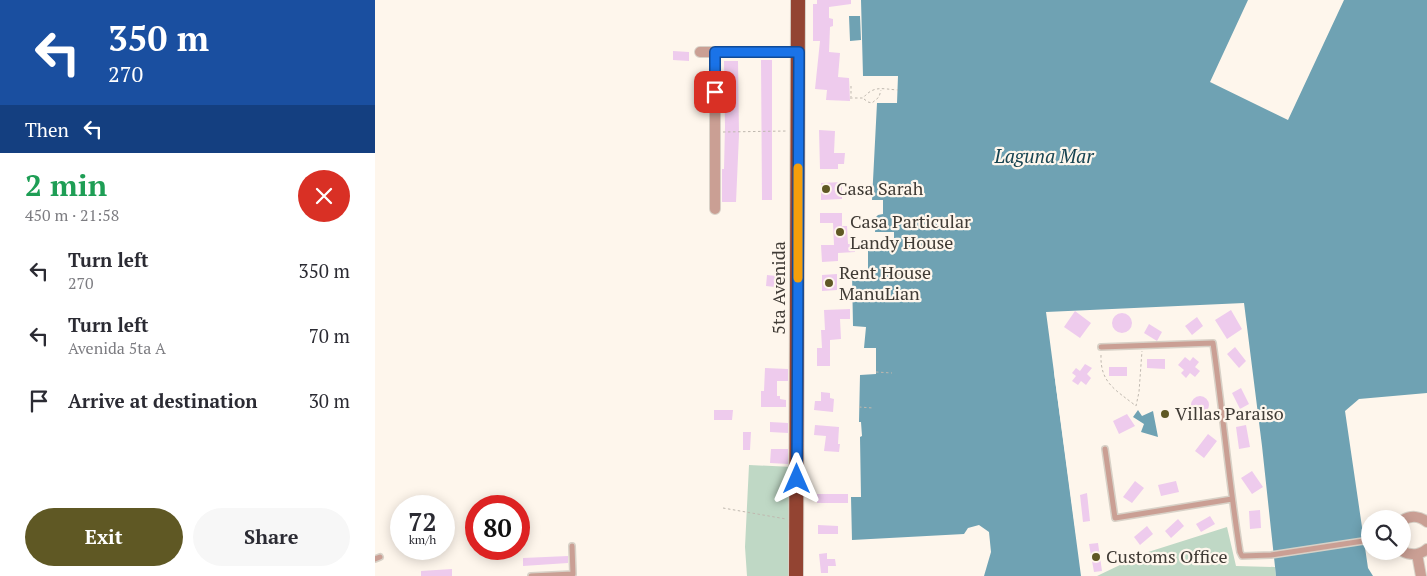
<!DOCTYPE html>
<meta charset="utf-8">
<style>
body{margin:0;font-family:"PT Serif",serif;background:#f7f7f7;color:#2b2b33;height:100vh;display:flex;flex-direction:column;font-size:19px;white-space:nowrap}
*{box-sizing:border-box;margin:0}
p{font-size:16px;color:#7c7c81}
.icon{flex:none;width:28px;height:28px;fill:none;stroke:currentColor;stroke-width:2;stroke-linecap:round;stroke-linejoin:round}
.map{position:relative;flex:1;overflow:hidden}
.side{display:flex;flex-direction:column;background:#fff;width:375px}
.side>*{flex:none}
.guide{background:#1a4fa0;color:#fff;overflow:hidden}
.controls{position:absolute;left:986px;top:510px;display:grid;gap:10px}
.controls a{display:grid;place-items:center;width:50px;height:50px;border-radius:50%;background:#fff;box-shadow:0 2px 12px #0003;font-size:25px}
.speed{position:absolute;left:15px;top:495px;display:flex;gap:10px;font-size:25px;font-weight:700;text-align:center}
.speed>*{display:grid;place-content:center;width:65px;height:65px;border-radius:50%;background:#fff;box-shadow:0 2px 12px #0003;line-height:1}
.speed small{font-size:12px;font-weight:400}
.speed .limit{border:8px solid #d22;background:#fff;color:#111}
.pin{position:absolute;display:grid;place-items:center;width:42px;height:42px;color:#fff;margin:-21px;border-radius:10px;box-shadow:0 2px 8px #0006}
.me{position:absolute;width:55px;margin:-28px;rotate:0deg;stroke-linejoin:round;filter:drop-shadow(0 0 4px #0008)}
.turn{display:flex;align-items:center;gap:18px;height:105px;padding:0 25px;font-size:22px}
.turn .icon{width:65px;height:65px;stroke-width:2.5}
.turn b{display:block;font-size:35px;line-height:42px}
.then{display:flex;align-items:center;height:48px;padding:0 25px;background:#0003;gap:10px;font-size:19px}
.round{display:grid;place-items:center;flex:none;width:52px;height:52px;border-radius:26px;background:#f7f7f7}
.overview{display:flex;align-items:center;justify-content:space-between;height:85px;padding:0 25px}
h1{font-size:30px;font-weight:700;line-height:38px;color:#1e9e55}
.cta{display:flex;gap:10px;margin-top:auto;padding:10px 25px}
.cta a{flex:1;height:58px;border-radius:30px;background:#5f5824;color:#fff;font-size:20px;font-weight:700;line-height:58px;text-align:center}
.cta a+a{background:#f7f7f7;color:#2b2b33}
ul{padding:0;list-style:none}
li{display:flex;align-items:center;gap:15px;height:65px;padding:0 25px}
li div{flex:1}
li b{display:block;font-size:19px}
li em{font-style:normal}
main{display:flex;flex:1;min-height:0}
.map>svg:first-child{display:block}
.green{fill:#bfd8c5}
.water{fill:#6fa2b3}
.pier{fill:#fef6ec}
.building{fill:#eecbed}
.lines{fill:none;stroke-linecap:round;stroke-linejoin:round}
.service-casing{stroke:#d8d1c7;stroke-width:8}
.minor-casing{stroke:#d8d1c7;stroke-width:12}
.trunk-casing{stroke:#d8d1c7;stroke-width:16}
.path{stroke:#bfb8af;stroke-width:1;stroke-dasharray:2.5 2.5;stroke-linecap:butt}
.service{stroke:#ca9f94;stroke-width:5}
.minor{stroke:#ca9f94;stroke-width:10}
.trunk{stroke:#934432;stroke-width:14}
.route-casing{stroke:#114b97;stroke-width:12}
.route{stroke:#1a73e8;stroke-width:9}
.slow{stroke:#f59e0b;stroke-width:9}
.poi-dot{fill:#5f5824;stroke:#fef6ec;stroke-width:2}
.labels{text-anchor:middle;stroke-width:4.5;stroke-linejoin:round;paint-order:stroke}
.poi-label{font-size:18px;fill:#403b35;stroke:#fef6ec;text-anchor:start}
.street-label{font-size:18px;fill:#403b35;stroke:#fef6ec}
.water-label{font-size:19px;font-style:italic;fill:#164351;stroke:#fef6ec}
</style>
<main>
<section class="side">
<div class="guide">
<div class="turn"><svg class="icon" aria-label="left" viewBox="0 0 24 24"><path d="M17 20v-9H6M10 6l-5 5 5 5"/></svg><div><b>350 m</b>270</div></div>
<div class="then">Then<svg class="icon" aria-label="left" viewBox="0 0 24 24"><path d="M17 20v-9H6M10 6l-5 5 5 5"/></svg></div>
</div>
<div class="overview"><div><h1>2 min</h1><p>450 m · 21:58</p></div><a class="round" style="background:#d93025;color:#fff"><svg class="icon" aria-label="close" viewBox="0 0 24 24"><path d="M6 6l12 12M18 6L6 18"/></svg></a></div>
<ul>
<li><svg class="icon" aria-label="left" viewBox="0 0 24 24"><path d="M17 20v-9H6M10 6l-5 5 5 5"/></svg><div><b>Turn left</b><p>270</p></div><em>350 m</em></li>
<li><svg class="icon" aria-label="left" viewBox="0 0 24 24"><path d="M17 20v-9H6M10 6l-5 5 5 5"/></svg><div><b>Turn left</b><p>Avenida 5ta A</p></div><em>70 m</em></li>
<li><svg class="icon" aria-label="arrive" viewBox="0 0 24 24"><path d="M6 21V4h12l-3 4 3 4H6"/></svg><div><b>Arrive at destination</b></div><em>30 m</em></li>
</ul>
<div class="cta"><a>Exit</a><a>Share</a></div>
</section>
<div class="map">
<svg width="1052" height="576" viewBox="0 0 1052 576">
<rect width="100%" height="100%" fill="#fef6ec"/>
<!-- green -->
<path class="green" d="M374,465L418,467L413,541V576H372L370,547Z
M852,527L861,566L900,567L901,576H722L770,553Z"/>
<!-- water -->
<path class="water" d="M486,0H873L835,82L913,120L969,0H1052V393L984,399L970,411L993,568L998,576H901L887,446L869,303L671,312L706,576H609L616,552L614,532L604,525L593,528L589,534L477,540L476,497H486L485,437L487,436L486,422H484L485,375L501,374V348H489L491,327L478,326L477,273L493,271V249L519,248V232H500V218L503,215L508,214V200H497L502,103H522L523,76H488Z
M474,16H485L486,40L475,41Z
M763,410L767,416L778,411L783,437L766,432L769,424L758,417Z"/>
<!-- pier -->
<path class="pier" d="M679,372H682L703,533L701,534Z"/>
<!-- building -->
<path class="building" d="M442,0H476V4L454,7V18L458,19V26L455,27L454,52L465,53L463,77L474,78L475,101L451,100L452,90L440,89L445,41H438V4H442Z
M298,51L314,52V61L298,60Z
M386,60H397V200H387Z
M349,61H363L364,135L361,202H347V169H349L350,127Z
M444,130L460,131L459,153H470L469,164H463V169H445Z
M467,182V199L446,200V183Z
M445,213H467V226H472L473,244H480V252L463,253V261L447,262L446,245H459L458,223H445Z
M462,274V290L447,291V275Z
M392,275L410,277L409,288L391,286Z
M475,309V319H465L466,339L455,340V366H442V348H447L446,330H450L449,310Z
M856,310L867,329L852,339L840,320Z
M700,311L716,323L705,338L689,327Z
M737 323a10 10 0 1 1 20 0a10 10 0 1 1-20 0Z
M822,317L828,326L817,335L810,326Z
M774,324L787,332L782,341L769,333Z
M860,347L871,361L864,368L852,354Z
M810,357L815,361L818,357L824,362L820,367L825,371L820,377L815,373L811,378L806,373L809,370L803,365Z
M772,359H790V369L772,368Z
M710,364L717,368L712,374L716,378L711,385L706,381L703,385L697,381L701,376L697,373L701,368L705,371Z
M734,367H752V376H734Z
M390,368L413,369V381H402V396H405V399L411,400V407H386V391H389Z
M866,388L874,404L865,409L857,393Z
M446,392L455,393V398L459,399L458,412L439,410L440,401H446Z
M816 405a9 9 0 1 1 18 0a9 9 0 1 1-18 0Z
M339,410H358L357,420H339Z
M752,414L760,426L744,434L738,421Z
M395,422L413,423V433L395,432Z
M440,425L464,427L463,444H465L464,452L449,451L451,436L439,435Z
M871,425L875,447L864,449L861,427Z
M368,432H376L375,450H368Z
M833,434L842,441L829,458L820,451Z
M396,449H413V464L395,463Z
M877,471L888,487L877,494L866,478Z
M760,481L769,488L757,503L748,497Z
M801,481L804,492L786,496L783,485Z
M712,493L715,521L708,522L705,495Z
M442,494H473V503H442Z
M885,510L886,528L875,529L874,511Z
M835,516L840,524L826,532L821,524Z
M803,519L809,526L796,538L790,531Z
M443,525L463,526V534H443Z
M772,526L778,534L765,545L759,537Z
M723,543L727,571L719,572L714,544Z
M452,553V559H460L461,566H453V573H446L444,554Z
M193,556V563L148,566V558Z
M77,569V576H46V571Z"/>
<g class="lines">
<defs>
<path id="service" d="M726,347L838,343C848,413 854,483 865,552L867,556L896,555L995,540
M730,449L740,518L857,499
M0,559L5,557
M156,576L198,574L197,546"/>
<path id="minor" d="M325,52H424
M340,209V52
M1028,520C1036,515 1045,516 1052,522
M1027,551C1036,556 1045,555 1052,549
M1042,554L1046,576"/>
<path id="trunk" d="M421,576L423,0"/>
</defs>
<!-- service casing -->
<use href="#service" class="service-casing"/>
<!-- minor casing -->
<use href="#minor" class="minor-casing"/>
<!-- trunk casing -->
<use href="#trunk" class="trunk-casing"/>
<!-- path -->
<path class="path" d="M476,86V97
M475,98H488C499,85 507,89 523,90
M489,99L493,102L497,103L504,97L506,90
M348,132L412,131
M726,355C725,383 741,390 761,406L764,392L767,351
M501,372L517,373
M484,407L498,408
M348,508L411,519"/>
<!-- service -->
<use href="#service" class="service"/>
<!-- minor -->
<use href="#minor" class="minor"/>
<!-- trunk -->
<use href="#trunk" class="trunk"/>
</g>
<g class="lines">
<defs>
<path id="route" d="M340,92V52H424L422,479"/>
</defs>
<!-- route casing -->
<use href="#route" class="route-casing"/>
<!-- route -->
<use href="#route" class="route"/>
<!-- slow -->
<path class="slow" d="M423,168V278"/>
</g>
<!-- markers -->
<g class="poi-dot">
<circle cx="451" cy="189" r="5"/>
<circle cx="465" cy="232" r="5"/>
<circle cx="454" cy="283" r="5"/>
<circle cx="790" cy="414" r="5"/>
<circle cx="721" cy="557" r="5"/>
</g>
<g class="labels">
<!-- poi labels -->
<g class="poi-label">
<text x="461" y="195">Casa Sarah</text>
<text x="475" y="228">Casa Particular<tspan x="475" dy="21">Landy House</tspan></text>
<text x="464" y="279">Rent House<tspan x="464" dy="21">ManuLian</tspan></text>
<text x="800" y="420">Villas Paraiso</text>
<text x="731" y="563">Customs Office</text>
</g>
<!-- street labels -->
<g class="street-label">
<text transform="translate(404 288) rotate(-90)" y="6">5ta Avenida</text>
</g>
<!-- water labels -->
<g class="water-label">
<text x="669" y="163">Laguna Mar</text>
</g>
</g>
</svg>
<div class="controls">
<a><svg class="icon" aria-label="search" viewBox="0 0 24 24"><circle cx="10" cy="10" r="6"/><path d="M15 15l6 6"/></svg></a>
</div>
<div class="speed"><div>72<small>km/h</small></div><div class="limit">80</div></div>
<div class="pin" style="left:340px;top:92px;background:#d93025"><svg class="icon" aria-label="arrive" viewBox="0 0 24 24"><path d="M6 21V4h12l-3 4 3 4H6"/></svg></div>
<svg class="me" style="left:422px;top:479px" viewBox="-20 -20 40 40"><path d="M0-17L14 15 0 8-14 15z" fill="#1a73e8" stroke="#fff" stroke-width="4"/></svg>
</div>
</main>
